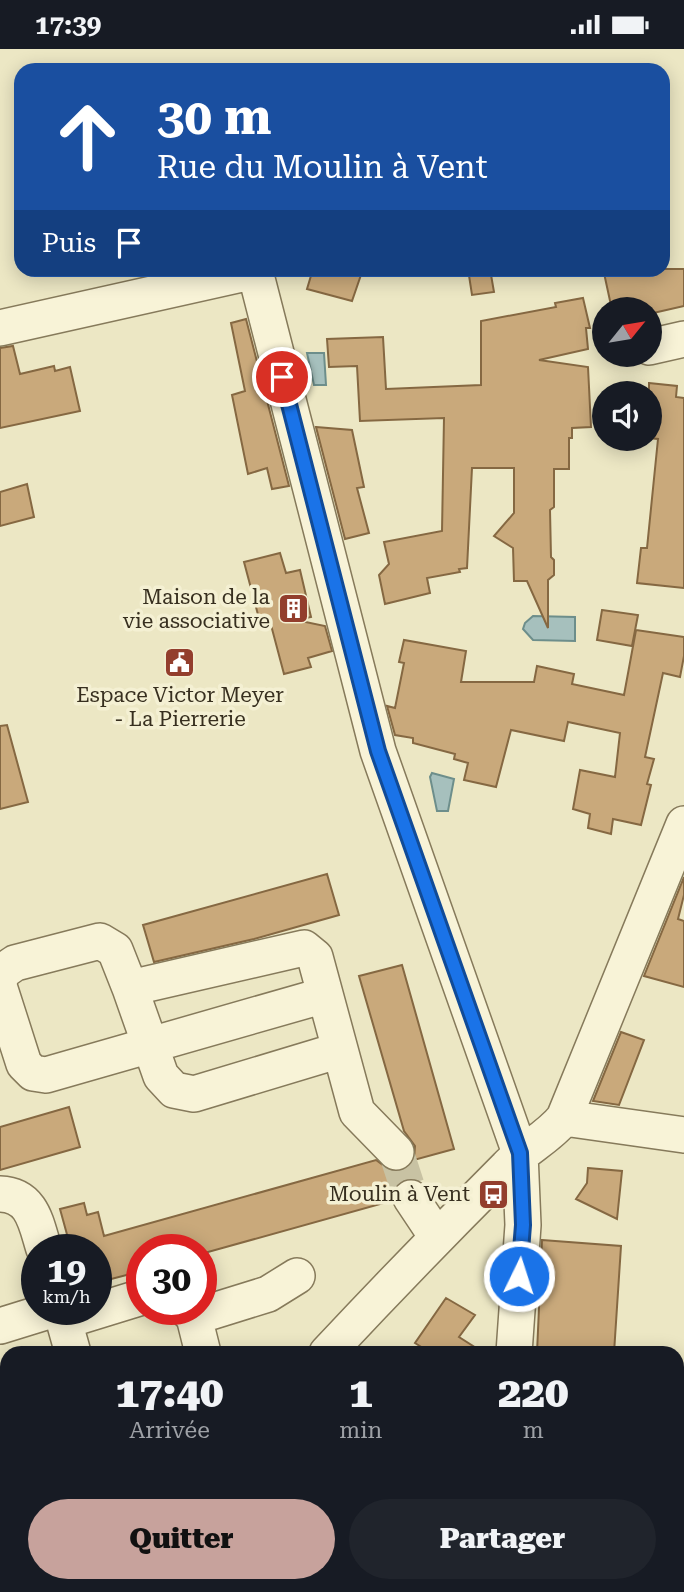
<!DOCTYPE html>
<html lang="fr">
<meta charset="utf-8">
<style>
body{margin:0;font-family:"Roboto Serif",serif;background:#20242c;color:#f1f3f6;height:100vh;display:flex;flex-direction:column;font-size:26px;white-space:nowrap}
*{box-sizing:border-box;margin:0}
p{font-size:23px;color:#9ea1a6}
.icon{flex:none;width:38px;height:38px;fill:none;stroke:currentColor;stroke-width:2;stroke-linecap:round;stroke-linejoin:round}
.map{position:relative;flex:1;overflow:hidden}
.details{position:absolute;left:0px;top:1297px;width:684px;height:247px;display:flex;flex-direction:column;background:#171b24;border-radius:21px 21px 0 0;box-shadow:0 4px 18px #0003}
.details>*{flex:none}
.guide{position:absolute;left:14px;top:14px;width:656px;height:214px;border-radius:21px;box-shadow:0 4px 18px #0003;background:#1a4fa0;color:#fff;overflow:hidden}
.needle{width:46px;rotate:60deg}
.buttons{position:absolute;left:592px;top:248px;display:grid;gap:14px}
.buttons a{display:grid;place-items:center;width:70px;height:70px;border-radius:50%;background:#171b24;box-shadow:0 4px 18px #0003;font-size:35px}
.speed{position:absolute;left:21px;top:1185px;display:flex;gap:14px;font-size:35px;font-weight:700;text-align:center}
.speed>*{display:grid;place-content:center;width:91px;height:91px;border-radius:50%;background:#171b24;box-shadow:0 4px 18px #0003;line-height:1}
.speed small{font-size:18px;font-weight:400}
.speed .limit{border:10px solid #d22;background:#fff;color:#111}
.pin{position:absolute;display:grid;place-items:center;width:60px;height:60px;color:#fff;margin:-30px;border:4px solid #fff;border-radius:50%;box-shadow:0 2px 7px #0007}
.me{position:absolute;width:77px;margin:-38px;rotate:4deg;stroke-linejoin:round;filter:drop-shadow(0 0 5px #0008)}
.turn{display:flex;align-items:center;gap:24px;height:147px;padding:0 28px;font-size:32px}
.turn .icon{width:91px;height:91px;stroke-width:2.5}
.turn b{display:block;font-size:49px;line-height:60px}
.then{display:flex;align-items:center;height:66px;padding:0 28px;background:#0003;gap:14px;font-size:26px}
.eta{display:flex;justify-content:space-evenly;align-items:center;height:119px;text-align:center}
.eta b{font-size:42px;font-weight:800;line-height:49px}
.primary-button{display:flex;gap:14px;margin-top:auto;padding:14px 28px}
.primary-button a{flex:1;height:80px;border-radius:42px;background:#c7a29c;color:#111;font-size:28px;font-weight:800;line-height:80px;text-align:center}
.primary-button a+a{background:#20242c;color:#f1f3f6}
.status{display:flex;justify-content:space-between;align-items:center;height:49px;padding:0 35px;background:#171b24;direction:ltr}
.status svg{height:19px;fill:currentColor}
.map>svg:first-child{display:block}
.water{fill:#a6c0bd;stroke:#6d8e8b;stroke-width:2}
.building{fill:#c9a97b;stroke:#856842;stroke-width:2}
.lines{fill:none;stroke-linecap:round;stroke-linejoin:round}
.minor-tunnel{stroke:#c8c2a3;stroke-width:35;stroke-dasharray:35 18;stroke-linecap:butt}
.minor-casing{stroke:#867a5b;stroke-width:38}
.minor{stroke:#f8f3d7;stroke-width:35}
.route-casing{stroke:#114b97;stroke-width:18}
.route{stroke:#1a73e8;stroke-width:12}
.labels{text-anchor:middle;stroke-width:7;stroke-linejoin:round;paint-order:stroke}
.poi-label{font-size:21px;fill:#372f1f;stroke:#f4f0d3;text-anchor:end}
</style>
<div class="status"><b>17:39</b><svg viewBox="0 0 49 12"><path d="M0 12V9h3v3zM5 12V6h3v6zM10 12V3h3v9zM15 12V0h3v12zM26 1h20v11H26zM47 4h2v5h-2z"/></svg></div>
<div class="map">
<svg width="684" height="1543" viewBox="0 0 684 1543">
<rect width="100%" height="100%" fill="#ece7c4"/>
<!-- water -->
<path class="water" d="M307,304H324L326,336H314Z
M533,567L575,568V592L533,591L523,580L525,574Z
M432,724L454,730L448,762H437L430,728Z"/>
<!-- building -->
<path class="building" d="M313,220H363L352,252L307,240Z
M468,220H490L494,243L472,246Z
M623,220H684V257L649,265V261H612L604,224Z
M583,249L590,279H586L588,300L539,311L588,318L591,378L572,379V389H569V420H554V458L550,461L551,508L554,511V526L548,531V579L527,532H514L513,499L494,487L514,464V419H472L467,519L459,520L460,523L427,529L430,544L385,555L379,526L389,515L384,493L442,482L444,369L360,372L357,317L329,318L327,290L383,288L386,340L481,336V272L556,258L555,254Z
M246,270L289,437L272,440L267,419L248,425L232,346L245,342L231,274Z
M13,297L20,325L54,317L55,322L70,318L80,362L0,379V299Z
M649,334L677,337L676,348L684,349V539L637,534L641,499H647L658,390L649,389Z
M316,378L352,381L364,438L357,439L369,484L345,490Z
M27,435L34,468L0,477V443Z
M280,504L286,524L300,521L311,568L296,571L325,577L332,602L308,609L311,618L284,625L271,576L261,577L244,513Z
M602,561L638,566L632,597L597,591Z
M636,581L684,588V607L680,628L663,624L645,708L654,710L647,735L651,736L641,776L613,770L611,785L588,779L590,765L573,760L580,721L615,728L620,684L568,673L564,692L511,681L496,738L464,731L468,714L454,710L455,705L413,694V689L395,686L387,657L395,659L404,614L399,613L404,591L466,602L461,633H534L537,617L574,625L572,635L624,646Z
M7,676L28,753L0,760V677Z
M327,825L339,866L254,890L154,913L143,876Z
M684,828V846L678,870L684,872V938L644,927Z
M402,916L454,1100L414,1111L415,1097L404,1082L359,927Z
M621,983L644,991L619,1056L593,1052Z
M69,1058L80,1098L0,1121V1078Z
M376,1111L391,1122H402L413,1113L418,1130L409,1129L399,1133L393,1141L391,1152L201,1205V1200H142V1222L96,1234V1200H71L60,1160L84,1154L87,1166L98,1163L104,1187Z
M588,1119L622,1122L617,1170L576,1150L587,1134Z
M542,1191L621,1197L614,1304H537Z
M446,1249L475,1266L459,1288L484,1304H431L415,1294Z"/>
<g class="lines">
<!-- minor-tunnel -->
<path class="minor-tunnel" d="M396,1103L411,1149"/>
<defs>
<path id="minor" d="M0,279L255,222L378,702L520,1104L523,1176L514,1304
M649,298L684,290
M0,930L2,923L15,914L100,892L115,901L130,939L304,899L315,908L357,1063L396,1103
M130,939L161,1027L174,1041L194,1045L340,1001
M0,940L24,1015L33,1024L46,1026L325,946
M564,1069L684,775
M0,1145C33,1146 36,1175 44,1200
M411,1149L437,1188
M61,1260L64,1272L142,1248
M186,1260L194,1268L203,1304
M194,1268L268,1245L297,1227
M64,1272L73,1304
M0,1277L55,1260
M327,1304C386,1241 446,1179 507,1118C525,1099 548,1089 564,1069L684,1086
M162,1543L163,1536
M497,1543L498,1536"/>
</defs>
<!-- minor casing -->
<use href="#minor" class="minor-casing"/>
<!-- minor -->
<use href="#minor" class="minor"/>
</g>
<g class="lines">
<defs>
<path id="route" d="M282,328L378,702L520,1104L523,1176L519,1227"/>
</defs>
<!-- route casing -->
<use href="#route" class="route-casing"/>
<!-- route -->
<use href="#route" class="route"/>
</g>
<!-- icons -->
<defs>
<symbol id="building-square" viewBox="-11 -11 22 22"><rect x="-9" y="-9" width="18" height="18" rx="4" fill="#933e2d" stroke="#f4f0d3"/><path d="M-4-6H4V6H1V3H-1V6H-4ZM-2.5-4.3h1.7v1.8h-1.7ZM.8-4.3h1.7v1.8H.8ZM-2.5-1h1.7V.8h-1.7ZM.8-1h1.7V.8H.8Z" fill="#fff"/></symbol>
<symbol id="civic-square" viewBox="-11 -11 22 22"><rect x="-9" y="-9" width="18" height="18" rx="4" fill="#933e2d" stroke="#f4f0d3"/><path d="M-.6-6.5H3V-4.5H.6V-3L4-1V1h2V6H-6V1h2V-1L-.6-3ZM-1.2 2.5V6h2.4V2.5Z" fill="#fff"/></symbol>
<symbol id="bus-square" viewBox="-11 -11 22 22"><rect x="-9" y="-9" width="18" height="18" rx="4" fill="#933e2d" stroke="#f4f0d3"/><path d="M-5-6H5V4H4V6H2V4H-2V6H-4V4H-5ZM-3.5-4V0h7V-4ZM-3.5 1.2v1.5H-2V1.2ZM2 1.2v1.5H3.5V1.2Z" fill="#fff"/></symbol>
</defs>
<g fill-rule="evenodd">
<use href="#building-square" x="276" y="542" width="35" height="35"/>
<use href="#civic-square" x="162" y="596" width="35" height="35"/>
<use href="#bus-square" x="476" y="1128" width="35" height="35"/>
</g>
<g class="labels">
<!-- poi labels -->
<g class="poi-label">
<text x="270" y="555">Maison de la<tspan x="270" dy="24">vie associative</tspan></text>
<text x="180" y="653" text-anchor="middle">Espace Victor Meyer<tspan x="180" dy="24">- La Pierrerie</tspan></text>
<text x="470" y="1152">Moulin à Vent</text>
</g>
</g>
</svg>
<div class="buttons">
<a><svg class="needle" viewBox="-14 -14 28 28"><path d="M0-13l5 13h-10z" fill="#e53935"/><path d="M0 13l5-13h-10z" fill="#9ea1a6"/></svg></a>
<a><svg class="icon" aria-label="sound" viewBox="0 0 24 24"><path d="M4 9h4l5-4v14l-5-4H4zM17 9q2 3 0 6"/></svg></a>
</div>
<div class="speed"><div>19<small>km/h</small></div><div class="limit">30</div></div>
<div class="pin" style="left:282px;top:328px;background:#d93025"><svg class="icon" aria-label="arrive" viewBox="0 0 24 24"><path d="M6 21V4h12l-3 4 3 4H6"/></svg></div>
<svg class="me" style="left:519px;top:1227px" viewBox="-20 -20 40 40"><circle r="17" fill="#1a73e8" stroke="#fff" stroke-width="3"/><path d="M0-11L8 9 0 5-8 9z" fill="#fff"/></svg>
<div class="guide">
<div class="turn"><svg class="icon" aria-label="ahead" viewBox="0 0 24 24"><path d="M12 20V5M6 11l6-6 6 6"/></svg><div><b>30 m</b>Rue du Moulin à Vent</div></div>
<div class="then">Puis<svg class="icon" aria-label="arrive" viewBox="0 0 24 24"><path d="M6 21V4h12l-3 4 3 4H6"/></svg></div>
</div>
<section class="details">
<div class="eta">
<div><b>17:40</b><p>Arrivée</p></div>
<div><b>1</b><p>min</p></div>
<div><b>220</b><p>m</p></div>
</div>
<div class="primary-button"><a>Quitter</a><a>Partager</a></div>
</section>
</div>
